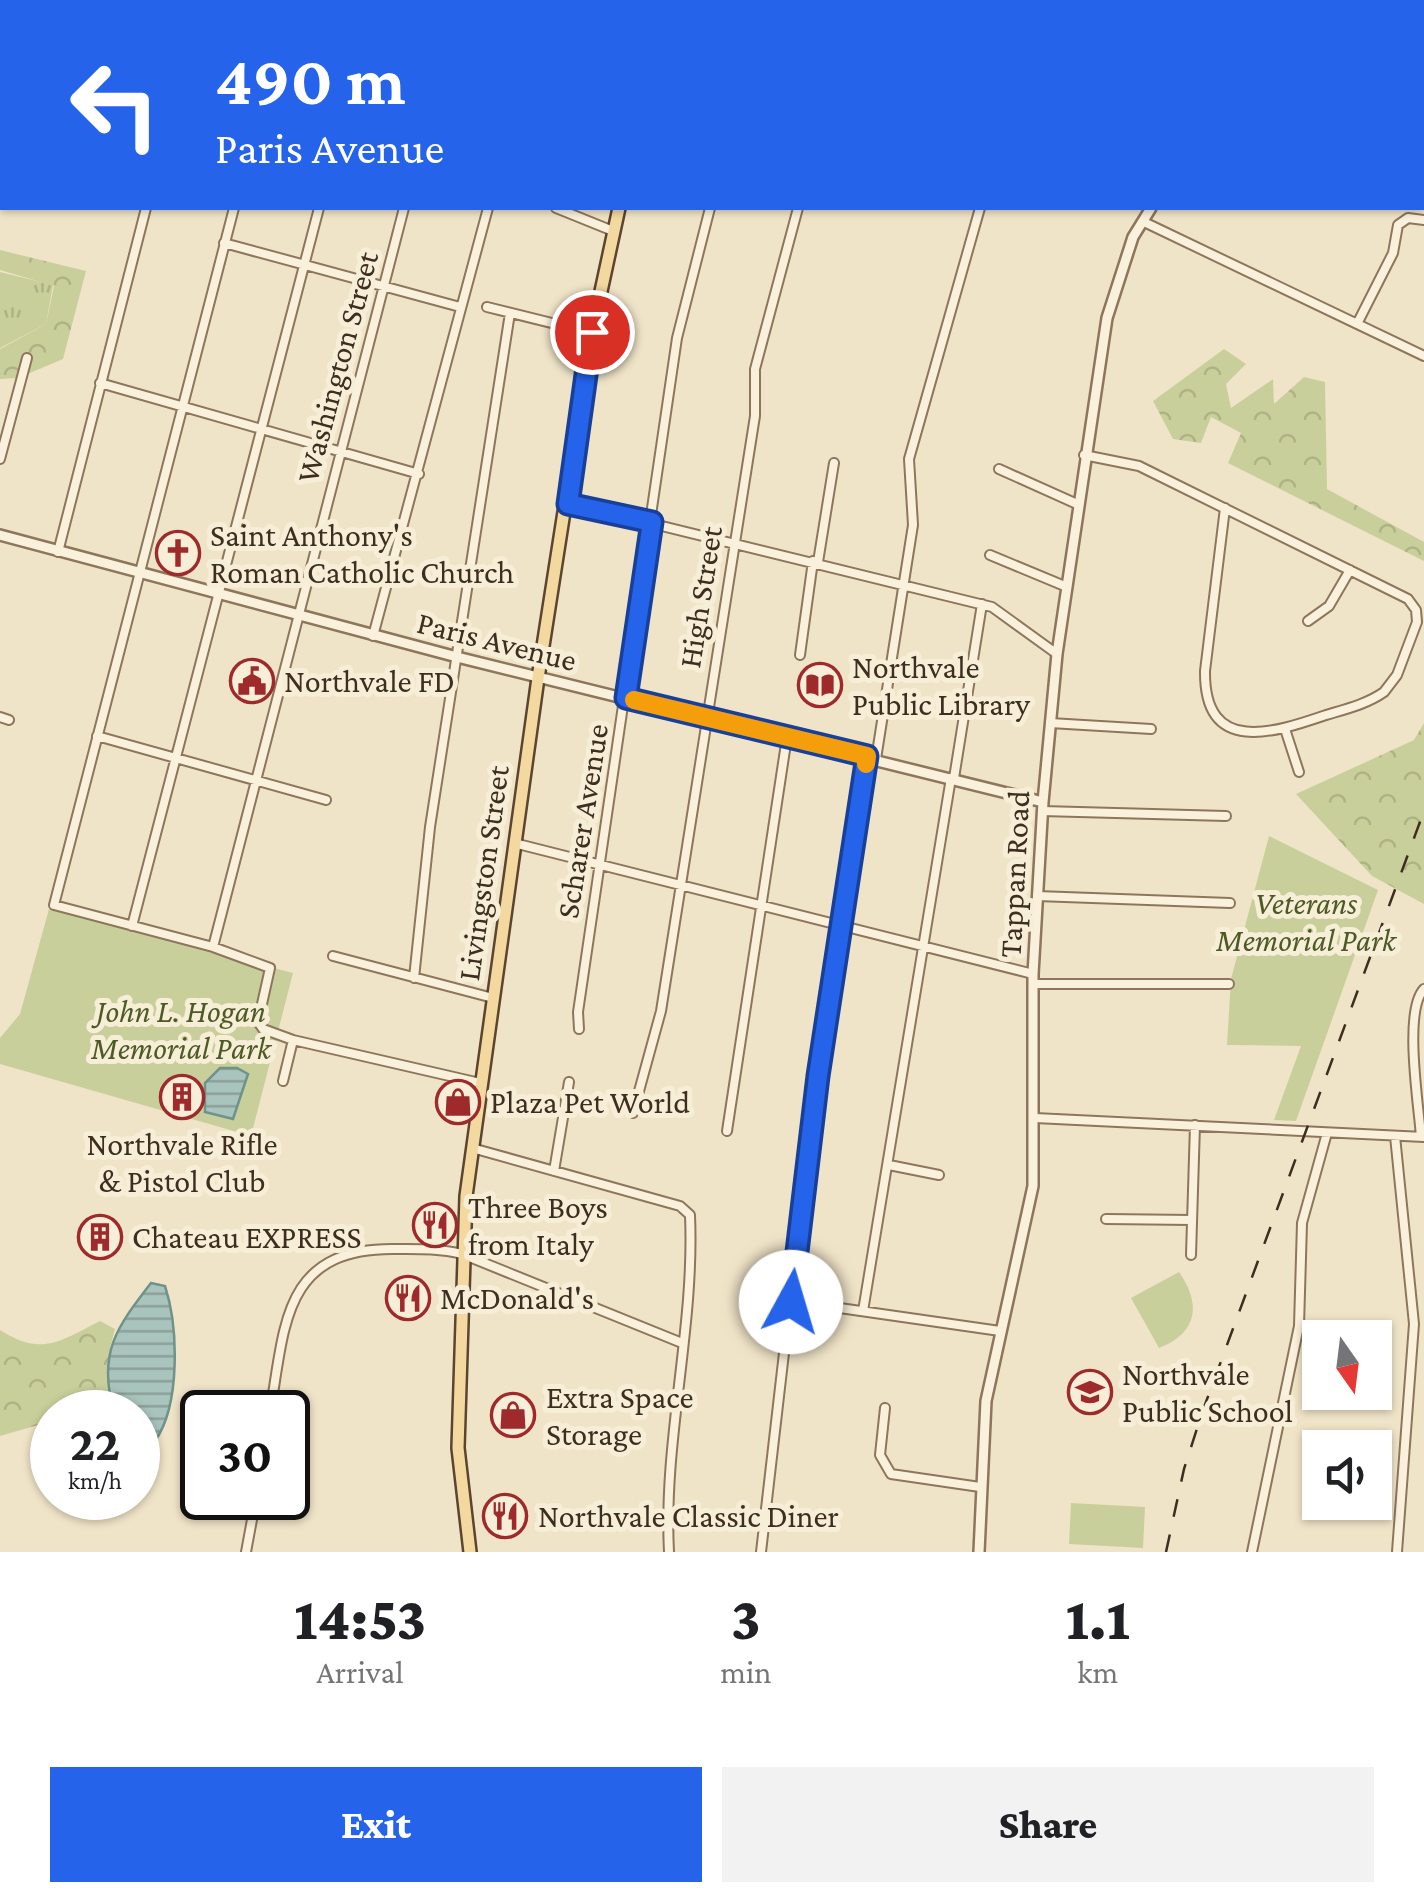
<!DOCTYPE html>
<style>
body{margin:0;font-family:"Crimson Pro",serif;background:#f2f2f2;color:#202124;height:100vh;display:flex;flex-direction:column;font-size:38px;white-space:nowrap}
*{box-sizing:border-box;margin:0}
p{font-size:32px;color:#757577}
.icon{flex:none;width:55px;height:55px;fill:none;stroke:currentColor;stroke-width:2;stroke-linecap:round;stroke-linejoin:round}
.map{position:relative;height:1552px;overflow:hidden}
.sheet{display:flex;flex-direction:column;background:#fff;flex:1}
.sheet>*{flex:none}
.top-card{position:absolute;left:0px;top:0px;width:1425px;height:210px;box-shadow:0 2px 8px #0004;background:#2563eb;color:#fff;overflow:hidden}
.needle{width:65px;rotate:166deg}
.tools{position:absolute;left:1302px;top:1320px;display:grid;gap:20px}
.tools a{display:grid;place-items:center;width:90px;height:90px;border-radius:0px;background:#fff;box-shadow:0 2px 8px #0004;font-size:50px}
.speed{position:absolute;left:30px;top:1390px;display:flex;gap:20px;font-size:50px;font-weight:700;text-align:center}
.speed>*{display:grid;place-content:center;width:130px;height:130px;border-radius:50%;background:#fff;box-shadow:0 2px 8px #0004;line-height:1}
.speed small{font-size:25px;font-weight:400}
.speed .limit{border:5px solid #111;border-radius:15px;background:#fff;color:#111}
.pin{position:absolute;display:grid;place-items:center;width:85px;height:85px;color:#fff;margin:-42px;border:5px solid #fff;border-radius:50%;box-shadow:0 2px 10px #0007}
.me{position:absolute;width:110px;margin:-55px;rotate:6deg;stroke-linejoin:round;filter:drop-shadow(0 0 8px #0008)}
.turn{display:flex;align-items:center;gap:35px;height:210px;padding:0 50px;font-size:45px}
.turn .icon{width:130px;height:130px;stroke-width:2.5}
.turn b{display:block;font-size:70px;line-height:85px}
.eta{display:flex;justify-content:space-evenly;align-items:center;height:170px;text-align:center}
.eta b{font-size:60px;font-weight:800;line-height:70px}
.action{display:flex;gap:20px;margin-top:auto;padding:20px 50px}
.action a{flex:1;height:115px;border-radius:0px;background:#2563eb;color:#fff;font-size:40px;font-weight:800;line-height:115px;text-align:center}
.action a+a{background:#f2f2f2;color:#202124}
.map>svg:first-child{display:block}
.grass{fill:url(#grass-tufts)}
.forest{fill:url(#forest-crowns)}
.park{fill:#c9cf9b}
.water{fill:url(#water-rules);stroke:#6f938a;stroke-width:2.5}
.lines{fill:none;stroke-linecap:round;stroke-linejoin:round}
.minor-casing{stroke:#8d765c;stroke-width:12}
.tertiary-casing{stroke:#8d765c;stroke-width:14}
.primary-casing{stroke:#5b4430;stroke-width:16}
.minor{stroke:#faf1dc;stroke-width:8}
.tertiary{stroke:#faf1dc;stroke-width:9}
.primary{stroke:#f3d9a0;stroke-width:11}
.rail{stroke:#3d2e20;stroke-width:2.5;stroke-dasharray:18 18;stroke-linecap:butt}
.route-casing{stroke:#184099;stroke-width:25}
.route{stroke:#2563eb;stroke-width:18}
.slow{stroke:#f59e0b;stroke-width:18}
.labels{text-anchor:middle;stroke-width:10;stroke-linejoin:round;paint-order:stroke}
.street-label{font-size:32px;fill:#3d2e20;stroke:#f7eed8}
.poi-label{font-size:32px;fill:#3d2e20;stroke:#f7eed8;text-anchor:start}
.park-label{font-size:32px;font-style:italic;fill:#4d5a26;stroke:#f7eed8}
</style>
<div class="map">
<svg width="1424" height="1552" viewBox="0 0 1424 1552">
<defs>
<pattern id="grass-tufts" width="24" height="20" patternUnits="userSpaceOnUse" patternTransform="scale(2.5)"><rect width="24" height="20" fill="#c9cf9b"/><path d="M3 7l-1-3M5 7V3M7 7l1-3M15 17l-1-3M17 17v-4M19 17l1-3" fill="none" stroke="#aeb285"/></pattern>
<pattern id="forest-crowns" width="20" height="18" patternUnits="userSpaceOnUse" patternTransform="scale(2.5)"><rect width="20" height="18" fill="#c9cf9b"/><path d="M2 6a3 3 0 1 1 6 0M12 15a3 3 0 1 1 6 0" fill="none" stroke="#aeb285"/></pattern>
<pattern id="water-rules" width="6" height="5" patternUnits="userSpaceOnUse" patternTransform="scale(2.5)"><rect width="6" height="5" fill="#a9c4bc"/><path d="M0 2.5h6" fill="none" stroke="#8ba098"/></pattern>
</defs>
<rect width="100%" height="100%" fill="#f0e4c8"/>
<!-- grass -->
<path class="grass" d="M0,272L53,285L46,324L0,348Z"/>
<!-- forest -->
<path class="forest" d="M0,250L86,271L63,359L18,378L0,379V349L46,324L54,286L0,270Z
M1224,349L1246,364L1226,384L1231,408L1273,379L1274,404L1304,377L1325,382L1327,489L1424,542V561L1228,463L1241,433L1211,417L1201,443L1173,439L1153,401Z
M1424,723V904L1372,876L1296,794L1414,740Z
M100,1321L115,1329L110,1348L112,1404L82,1412H52V1421L0,1436V1330C42,1357 60,1341 100,1321Z"/>
<!-- park -->
<path class="park" d="M1269,836L1378,890L1296,1121L1274,1120L1301,1046L1227,1045L1231,979Z
M49,909L293,973L251,1136L0,1064V1038L20,1014Z
M1179,1272C1202,1305 1197,1333 1159,1348L1131,1298Z
M1071,1503L1145,1507L1143,1548L1069,1544Z"/>
<!-- water -->
<path class="water" d="M220,1068H237L248,1074L233,1119L205,1112V1083Z
M151,1283L165,1286C178,1326 181,1404 155,1441L138,1438V1412H114C97,1353 117,1327 151,1283Z"/>
<g class="lines">
<defs>
<path id="minor" d="M168,0V2
M1067,0L1074,2
M1301,0L1306,2
M289,2L290,0
M414,2L415,0
M627,2L628,0
M763,2L764,0
M850,2L851,0
M1040,2L1041,0
M0,4L2,5
M1422,108L1424,109
M0,172H2
M234,208L54,905L213,947L270,968L258,1022L263,1029L293,1040
M556,208L613,231
M1144,222L1424,356
M224,243L460,307
M487,307L592,333
M1357,324L1393,253L1398,225L1408,218L1424,220
M100,383L419,474
M1084,455L1139,466L1408,599L1416,610L1417,622L1397,675L1384,692C1367,704 1346,709 1326,715C1276,732 1204,757 1205,671L1225,508
M0,459L27,358
M999,469L1077,504
M568,503L992,607L1057,654
M58,552L146,208
M990,555L1067,587
M818,562L834,463
M1308,621L1329,606L1350,570
M373,636L488,208
M800,655L813,561
M0,717L9,720
M1050,723L1151,729
M1285,729L1299,772
M97,736L326,800
M876,759L913,525L909,459L980,208
M954,778L982,604
M1042,811L1226,816
M514,843L1033,974
M1037,896L1230,903
M132,926L319,208
M213,947L404,208
M333,956L493,998
M414,978L430,827L510,313
M1033,984H1229
M579,1029L578,1012L677,338L710,208
M283,1081L293,1040L480,1083
M633,1113L661,1011L755,416V369L798,208
M1035,1118L1424,1137
M727,1131L787,737
M1395,1136L1414,1324L1397,1552
M1421,1137C1419,1106 1403,1011 1424,989
M472,1148L680,1206L690,1215C695,1328 663,1440 669,1552
M889,1165L939,1175
M554,1171L569,1082
M1106,1219L1192,1220
M1191,1255L1195,1125
M791,1301L1000,1331
M863,1311L951,778
M885,1408L880,1455L891,1474L980,1487
M270,1412C285,1327 282,1249 392,1249C416,1249 438,1248 462,1254L682,1343
M246,1552L256,1498
M761,1552L807,1154L867,757
M1252,1552L1299,1326L1302,1223L1327,1133"/>
<path id="tertiary" d="M1260,2L1261,0
M0,535L457,657L1043,802
M979,1552L986,1401L1033,1186V974L1043,802L1057,654L1107,318L1133,237L1151,208"/>
<path id="primary" d="M674,2V0
M470,1552L458,1448L466,1196L538,678L592,333L619,208"/>
</defs>
<!-- minor casing -->
<use href="#minor" class="minor-casing"/>
<!-- tertiary casing -->
<use href="#tertiary" class="tertiary-casing"/>
<!-- primary casing -->
<use href="#primary" class="primary-casing"/>
<!-- minor -->
<use href="#minor" class="minor"/>
<!-- tertiary -->
<use href="#tertiary" class="tertiary"/>
<!-- primary -->
<use href="#primary" class="primary"/>
<!-- rail -->
<path class="rail" d="M1166,1552L1184,1469L1203,1410L1424,811"/>
</g>
<g class="lines">
<defs>
<path id="route" d="M592,332L568,504L652,522L626,698L867,756L818,1076L791,1302"/>
</defs>
<!-- route casing -->
<use href="#route" class="route-casing"/>
<!-- route -->
<use href="#route" class="route"/>
<!-- slow -->
<path class="slow" d="M634,700L867,756L866,764"/>
</g>
<!-- icons -->
<defs>
<symbol id="church-ring" viewBox="-11 -11 22 22"><circle r="9.5" fill="#f7eed8" stroke="#9e2a2b" stroke-width="1.5"/><path d="M-1.2-6h2.4v3.5h3.3v2.4h-3.3V6h-2.4V-.1h-3.3v-2.4h3.3Z" fill="#9e2a2b"/></symbol>
<symbol id="civic-ring" viewBox="-11 -11 22 22"><circle r="9.5" fill="#f7eed8" stroke="#9e2a2b" stroke-width="1.5"/><path d="M-.6-6.5H3V-4.5H.6V-3L4-1V1h2V6H-6V1h2V-1L-.6-3ZM-1.2 2.5V6h2.4V2.5Z" fill="#9e2a2b"/></symbol>
<symbol id="library-ring" viewBox="-11 -11 22 22"><circle r="9.5" fill="#f7eed8" stroke="#9e2a2b" stroke-width="1.5"/><path d="M-6-4Q-3-5.5-.7-3.5V5Q-3 3-6 4ZM6-4Q3-5.5 .7-3.5V5Q3 3 6 4Z" fill="#9e2a2b"/></symbol>
<symbol id="building-ring" viewBox="-11 -11 22 22"><circle r="9.5" fill="#f7eed8" stroke="#9e2a2b" stroke-width="1.5"/><path d="M-4-6H4V6H1V3H-1V6H-4ZM-2.5-4.3h1.7v1.8h-1.7ZM.8-4.3h1.7v1.8H.8ZM-2.5-1h1.7V.8h-1.7ZM.8-1h1.7V.8H.8Z" fill="#9e2a2b"/></symbol>
<symbol id="shop-ring" viewBox="-11 -11 22 22"><circle r="9.5" fill="#f7eed8" stroke="#9e2a2b" stroke-width="1.5"/><path d="M-5-2.5h2.3a2.7 3.5 0 0 1 5.4 0H5L5.5 6h-11ZM-1.5-2.5h3a1.5 2.3 0 0 0-3 0Z" fill="#9e2a2b"/></symbol>
<symbol id="restaurant-ring" viewBox="-11 -11 22 22"><circle r="9.5" fill="#f7eed8" stroke="#9e2a2b" stroke-width="1.5"/><path d="M-5-6h1v4h1v-4h1v4h1v-4h1v5L-1.5 .5V6h-2V.5L-5-1ZM5-6V6H3V1.5H1.5Q1.5-4 5-6Z" fill="#9e2a2b"/></symbol>
<symbol id="school-ring" viewBox="-11 -11 22 22"><circle r="9.5" fill="#f7eed8" stroke="#9e2a2b" stroke-width="1.5"/><path d="M0-5L7-2L0 1L-7-2ZM-4 1L0 2.5L4 1V4Q0 6-4 4Z" fill="#9e2a2b"/></symbol>
</defs>
<g fill-rule="evenodd">
<use href="#church-ring" x="153" y="528" width="50" height="50"/>
<use href="#civic-ring" x="227" y="656" width="50" height="50"/>
<use href="#library-ring" x="795" y="660" width="50" height="50"/>
<use href="#building-ring" x="157" y="1072" width="50" height="50"/>
<use href="#shop-ring" x="433" y="1077" width="50" height="50"/>
<use href="#restaurant-ring" x="410" y="1200" width="50" height="50"/>
<use href="#building-ring" x="75" y="1212" width="50" height="50"/>
<use href="#restaurant-ring" x="383" y="1273" width="50" height="50"/>
<use href="#school-ring" x="1065" y="1367" width="50" height="50"/>
<use href="#shop-ring" x="488" y="1390" width="50" height="50"/>
<use href="#restaurant-ring" x="480" y="1491" width="50" height="50"/>
</g>
<g class="labels">
<!-- street labels -->
<g class="street-label">
<text transform="translate(337 367) rotate(-75)" y="11">Washington Street</text>
<text transform="translate(700 597) rotate(-81)" y="11">High Street</text>
<text transform="translate(497 641) rotate(14)" y="11">Paris Avenue</text>
<text transform="translate(582 821) rotate(-81)" y="11">Scharer Avenue</text>
<text transform="translate(483 873) rotate(-82)" y="11">Livingston Street</text>
<text transform="translate(1014 874) rotate(-87)" y="11">Tappan Road</text>
</g>
<!-- poi labels -->
<g class="poi-label">
<text x="210" y="546">Saint Anthony's<tspan x="210" dy="37">Roman Catholic Church</tspan></text>
<text x="852" y="678">Northvale<tspan x="852" dy="37">Public Library</tspan></text>
<text x="284" y="692">Northvale FD</text>
<text x="490" y="1113">Plaza Pet World</text>
<text x="182" y="1155" text-anchor="middle">Northvale Rifle<tspan x="182" dy="37">&amp; Pistol Club</tspan></text>
<text x="468" y="1218">Three Boys<tspan x="468" dy="37">from Italy</tspan></text>
<text x="132" y="1248">Chateau EXPRESS</text>
<text x="440" y="1309">McDonald's</text>
<text x="1122" y="1385">Northvale<tspan x="1122" dy="37">Public School</tspan></text>
<text x="546" y="1408">Extra Space<tspan x="546" dy="37">Storage</tspan></text>
<text x="538" y="1527">Northvale Classic Diner</text>
</g>
<!-- park labels -->
<g class="park-label">
<text x="1306" y="914">Veterans<tspan x="1306" dy="37">Memorial Park</tspan></text>
<text x="181" y="1022">John L. Hogan<tspan x="181" dy="37">Memorial Park</tspan></text>
</g>
</g>
</svg>
<div class="tools">
<a><svg class="needle" viewBox="-14 -14 28 28"><path d="M0-13l5 13h-10z" fill="#e53935"/><path d="M0 13l5-13h-10z" fill="#757577"/></svg></a>
<a><svg class="icon" aria-label="sound" viewBox="0 0 24 24"><path d="M4 9h4l5-4v14l-5-4H4zM17 9q2 3 0 6"/></svg></a>
</div>
<div class="speed"><div>22<small>km/h</small></div><div class="limit">30</div></div>
<div class="pin" style="left:592px;top:332px;background:#d93025"><svg class="icon" aria-label="arrive" viewBox="0 0 24 24"><path d="M6 21V4h12l-3 4 3 4H6"/></svg></div>
<svg class="me" style="left:791px;top:1302px" viewBox="-20 -20 40 40"><circle r="19" fill="#fff"/><path d="M0-13L10 11 0 6-10 11z" fill="#2563eb"/></svg>
<div class="top-card">
<div class="turn"><svg class="icon" aria-label="left" viewBox="0 0 24 24"><path d="M17 20v-9H6M10 6l-5 5 5 5"/></svg><div><b>490 m</b>Paris Avenue</div></div>
</div>
</div>
<section class="sheet">
<div class="eta">
<div><b>14:53</b><p>Arrival</p></div>
<div><b>3</b><p>min</p></div>
<div><b>1.1</b><p>km</p></div>
</div>
<div class="action"><a>Exit</a><a>Share</a></div>
</section>
